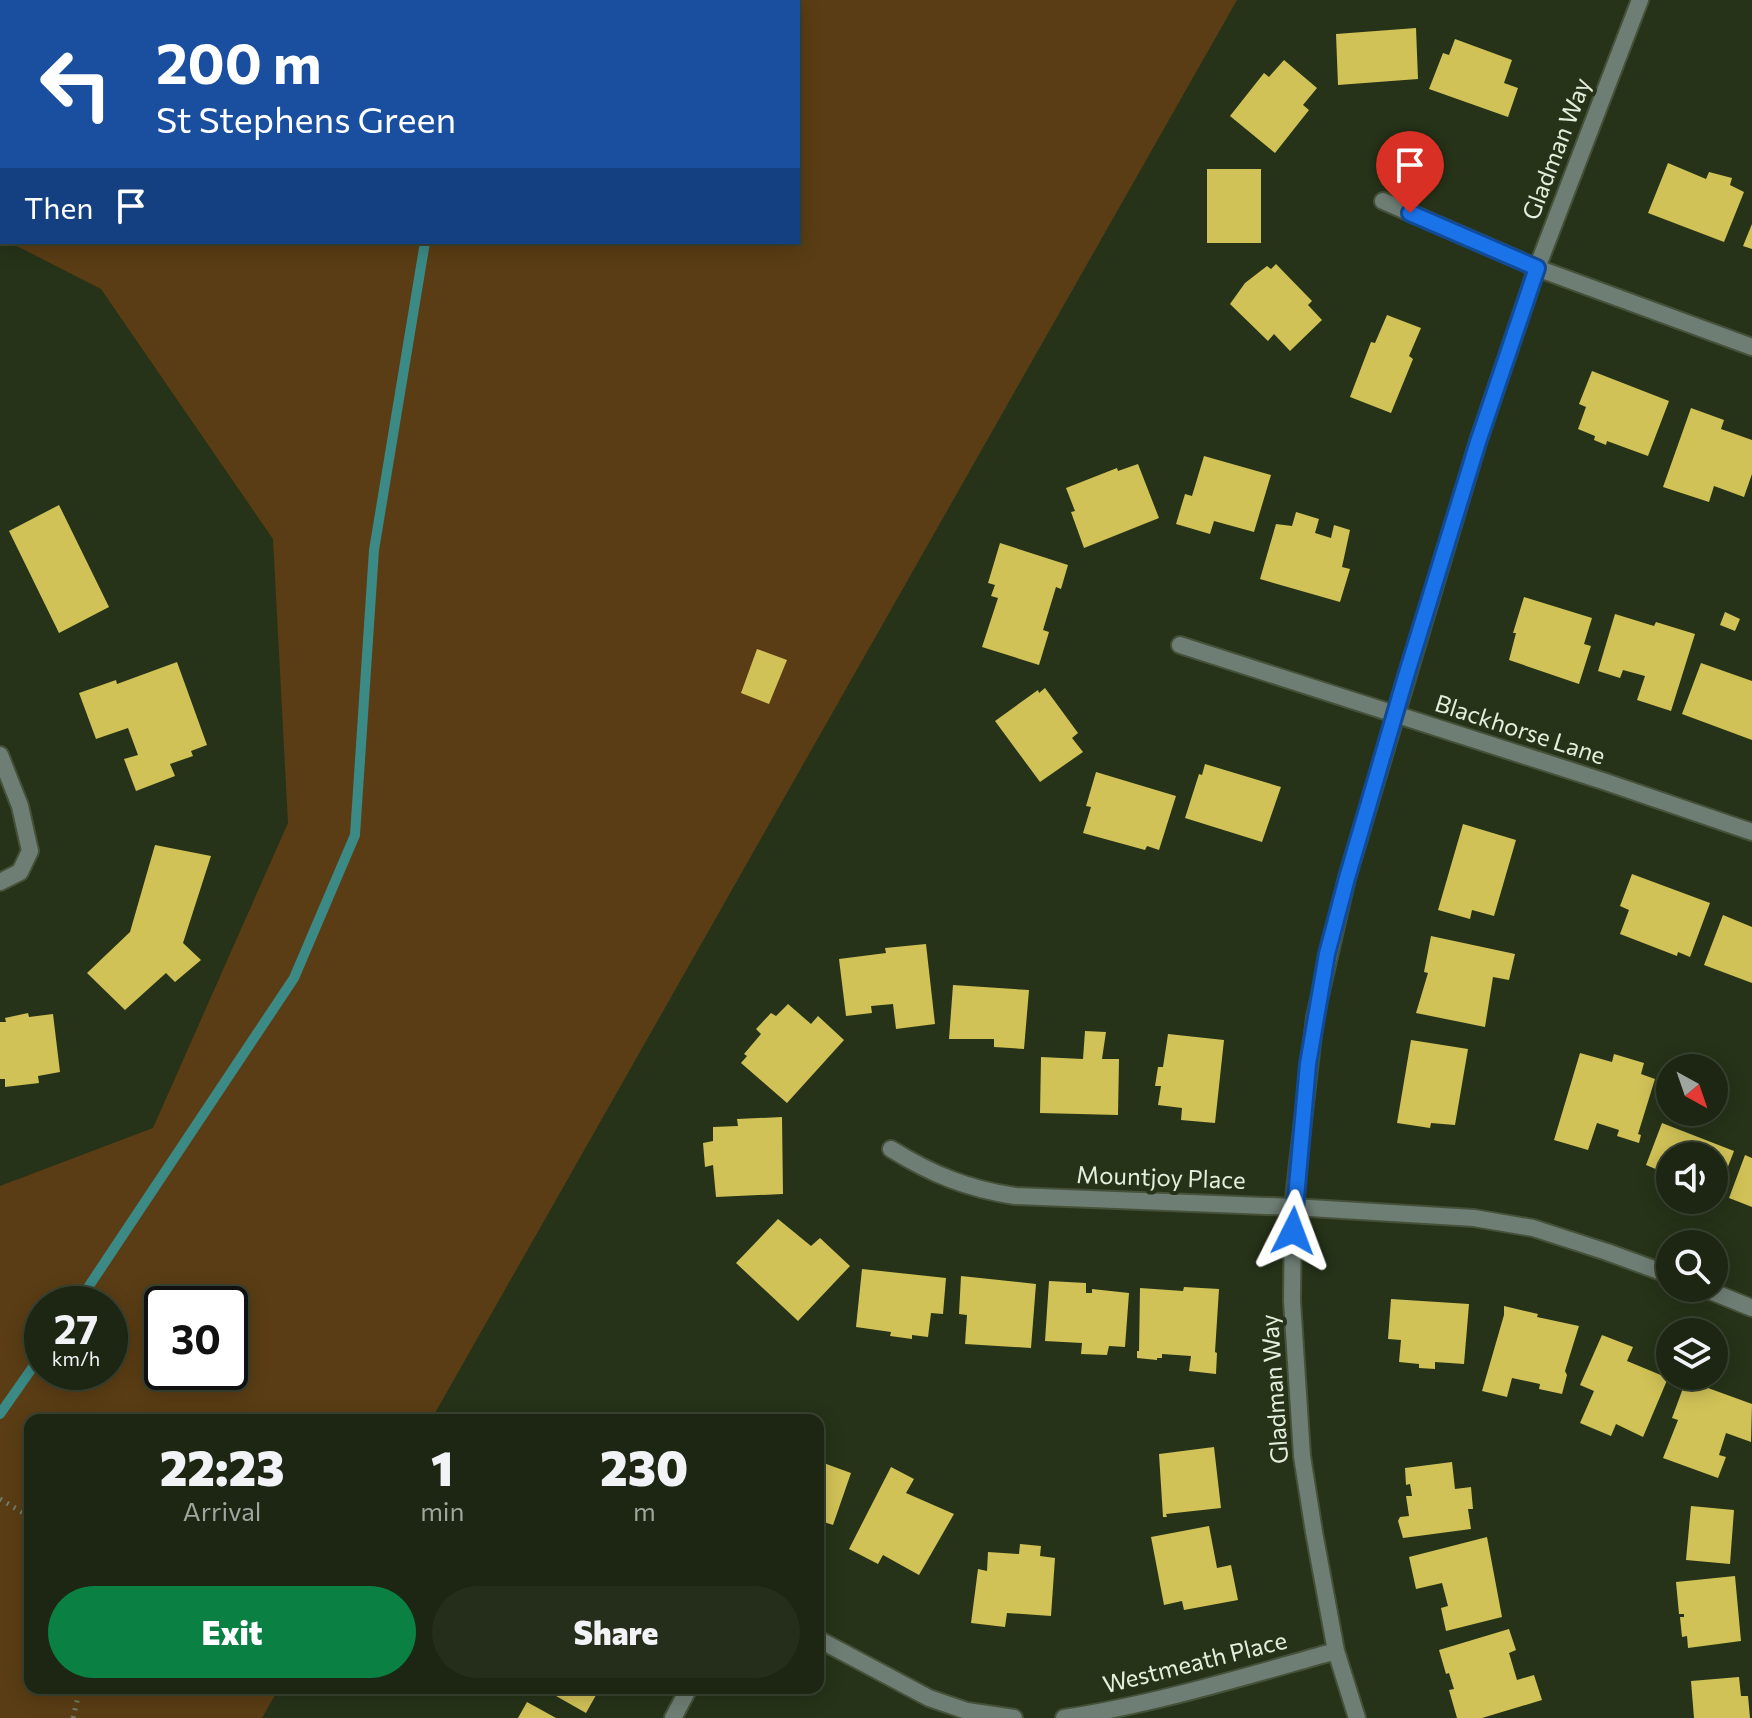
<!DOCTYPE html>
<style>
body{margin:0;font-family:Commissioner,sans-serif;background:#252e1b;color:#f1f3f6;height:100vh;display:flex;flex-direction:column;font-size:30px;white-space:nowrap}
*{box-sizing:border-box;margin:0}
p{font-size:26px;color:#a0a59f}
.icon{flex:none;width:44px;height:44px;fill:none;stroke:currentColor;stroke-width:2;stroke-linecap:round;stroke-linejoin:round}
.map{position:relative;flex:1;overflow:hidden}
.side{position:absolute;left:24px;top:1414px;width:800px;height:280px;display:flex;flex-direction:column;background:#1c2612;border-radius:16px;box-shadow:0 4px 20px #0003,0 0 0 2px #3a4332}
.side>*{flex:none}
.banner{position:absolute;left:0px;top:0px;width:800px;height:244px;box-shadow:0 4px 20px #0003,0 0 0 2px #3a4332;background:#1a4fa0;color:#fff;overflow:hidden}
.needle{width:52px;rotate:140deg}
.buttons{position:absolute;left:1656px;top:1054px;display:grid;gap:16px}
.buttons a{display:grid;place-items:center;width:72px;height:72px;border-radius:50%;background:#1c2612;box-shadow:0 4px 20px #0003,0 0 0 2px #3a4332;font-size:40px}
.speed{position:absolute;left:24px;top:1286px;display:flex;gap:16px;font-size:40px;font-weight:700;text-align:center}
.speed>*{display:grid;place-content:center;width:104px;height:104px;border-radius:50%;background:#1c2612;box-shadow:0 4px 20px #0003,0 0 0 2px #3a4332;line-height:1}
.speed small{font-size:20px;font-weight:400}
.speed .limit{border:4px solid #111;border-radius:12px;background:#fff;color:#111}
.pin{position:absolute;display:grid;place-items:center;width:68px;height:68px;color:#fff;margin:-82px -34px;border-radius:50% 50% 50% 0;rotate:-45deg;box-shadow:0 0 8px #0007}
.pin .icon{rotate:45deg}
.me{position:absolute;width:88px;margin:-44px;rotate:3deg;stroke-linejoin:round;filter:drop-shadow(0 0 6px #0008)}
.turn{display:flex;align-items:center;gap:28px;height:168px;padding:0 24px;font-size:36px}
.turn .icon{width:104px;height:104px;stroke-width:2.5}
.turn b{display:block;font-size:56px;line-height:68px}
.then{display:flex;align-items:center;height:76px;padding:0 24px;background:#0003;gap:16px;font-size:30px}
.eta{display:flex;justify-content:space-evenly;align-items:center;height:136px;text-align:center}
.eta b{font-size:48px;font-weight:800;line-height:56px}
.primary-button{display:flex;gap:16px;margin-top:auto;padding:16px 24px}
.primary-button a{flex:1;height:92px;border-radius:48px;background:#0b8043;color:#fff;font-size:32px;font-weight:800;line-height:92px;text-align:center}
.primary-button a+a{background:#252e1b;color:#f1f3f6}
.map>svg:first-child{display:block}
.green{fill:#5a3d14;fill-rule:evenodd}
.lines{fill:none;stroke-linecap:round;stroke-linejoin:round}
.stream{stroke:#3b8a86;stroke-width:10}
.building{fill:#d1c257}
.street-casing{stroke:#455138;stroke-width:20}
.path{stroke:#707c65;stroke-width:5;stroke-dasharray:2 6;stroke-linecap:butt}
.street{stroke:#6f7e75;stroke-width:16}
.route-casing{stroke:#114b97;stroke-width:20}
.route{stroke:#1a73e8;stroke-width:14}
.labels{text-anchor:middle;stroke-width:8;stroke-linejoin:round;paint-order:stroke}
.street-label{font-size:24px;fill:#e5eedd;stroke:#263318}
</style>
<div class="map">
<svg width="1752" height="1718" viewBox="0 0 1752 1718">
<rect width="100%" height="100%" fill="#263318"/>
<!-- green -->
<path class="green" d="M0,0H1237L431,1420H30V1688H279L262,1718H0V1186L153,1128L288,823L273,539L101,289L9,242H798V2H2V239ZM42,1304H110V1372H42ZM162,1304H230V1372H162Z"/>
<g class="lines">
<!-- stream -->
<path class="stream" d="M498,2L500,0
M77,1304L294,978L355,835L374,550L425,242
M0,1414L42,1354"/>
</g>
<!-- building -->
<path class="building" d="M1416,28L1418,79L1338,85L1336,34Z
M1455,39L1512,60L1504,83L1518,88L1508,117L1429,89L1443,53L1449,55Z
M1284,60L1317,88L1303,105L1309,110L1275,153L1230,116L1264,73L1269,77Z
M1668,163L1706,179L1709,172L1732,178L1730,185L1744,192L1724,242L1648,213Z
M1207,169H1261V243H1207Z
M1752,224V249L1743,246Z
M1276,264L1312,301L1308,305L1322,320L1290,351L1274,334L1268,341L1230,304L1245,283L1267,266L1271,269Z
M1387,315L1421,328L1409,356L1413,359L1391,413L1350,397L1371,342L1375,343Z
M1592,371L1669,401L1648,456L1607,441L1606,445L1594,440L1595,436L1578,429L1586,407L1579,404Z
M1691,408L1724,420L1721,429L1752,440V474L1744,497L1714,486L1709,502L1663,487Z
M1204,456L1271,475L1254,532L1214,521L1210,534L1176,524L1185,494L1192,496Z
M1138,464L1159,518L1084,548L1071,512L1075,511L1066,488L1117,468L1118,471Z
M59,505L109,607L59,633L9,531Z
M1296,512L1319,519L1315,533L1331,538L1334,525L1350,530L1342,567L1350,569L1340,602L1260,579L1276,524L1292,526Z
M1000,543L1068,565L1061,589L1056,587L1043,630L1049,632L1039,665L982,647L998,598L991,596L995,585L988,583Z
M1524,597L1592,618L1584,644L1591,646L1579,684L1509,660L1516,633H1513Z
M1725,612L1740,619L1735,631L1720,625Z
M1615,614L1654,626L1656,622L1695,634L1671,711L1637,700L1645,676L1623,670L1620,678L1598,671Z
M757,649L787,660L769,704L741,693Z
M177,662L207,745L191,751L193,756L170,764L175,776L136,791L124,759L138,755L128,728L96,739L79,693L116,680L117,684Z
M1701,663L1752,681V740L1682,714Z
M1045,688L1078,733L1072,738L1083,752L1040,782L995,721L1038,690L1039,693Z
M1205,764L1281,787L1262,842L1185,818L1199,774L1202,775Z
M1096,772L1176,796L1159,850L1147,846L1145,850L1083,833L1091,807L1086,806Z
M1463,824L1516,840L1494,916L1472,910L1470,919L1438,910Z
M155,845L211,856L183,943L201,960L175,982L166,973L125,1010L87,973L130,932Z
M1632,874L1710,903L1690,957L1678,952L1677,956L1620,934L1629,910L1620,906Z
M1723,915L1752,927V983L1704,965Z
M1431,936L1515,954L1509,980L1493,977L1485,1027L1416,1013L1428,973L1424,972Z
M926,944L935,1024L896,1029L893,1004L871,1006L872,1013L846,1016L839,959L886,953L885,948Z
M953,985L1029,990L1024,1049L994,1047V1039H949Z
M788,1004L811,1024L818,1016L844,1040L787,1103L741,1063L747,1056L744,1054L761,1034L756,1029L771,1013L776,1016Z
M28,1013L29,1017L53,1014L60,1072L38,1076L39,1083L5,1087V1079H0V1022H6L5,1018Z
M1085,1031L1106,1032L1102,1059H1119L1118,1115L1040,1113L1041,1057L1083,1059Z
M1168,1034L1224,1040L1215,1123L1181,1120L1182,1108L1158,1105L1161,1086H1155L1158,1067H1163Z
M1411,1040L1468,1049L1455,1125L1431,1123L1430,1128L1397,1123Z
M1580,1053L1612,1062L1614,1054L1644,1063L1641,1074L1655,1079L1638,1134L1641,1135L1639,1143L1617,1136L1619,1130L1597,1123L1588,1150L1554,1140Z
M782,1117L783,1194L716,1197L713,1165L705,1167L703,1143L713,1141V1127L738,1126L737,1119Z
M1662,1123L1734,1151L1714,1203V1156H1670V1175L1646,1165Z
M1745,1155L1752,1158V1207L1729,1198Z
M778,1219L811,1246L820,1238L850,1266L798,1321L736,1263Z
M862,1269L946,1278L943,1314L931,1313L928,1337L912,1335V1339L890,1336L891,1332L856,1327Z
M961,1276L1036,1284L1031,1348L965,1344L967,1315L959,1314Z
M1049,1281L1086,1283V1293H1092V1289L1129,1293L1125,1347L1109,1346L1107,1355L1081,1354L1082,1343L1045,1341Z
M1184,1287L1219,1289L1215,1352L1217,1353L1216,1374L1189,1371L1191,1356L1162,1354V1358H1157V1360L1137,1358V1351H1139L1140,1288L1183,1291Z
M1391,1299L1469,1304L1464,1364L1435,1362V1369L1419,1368V1364L1399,1362L1401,1340L1388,1339Z
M1504,1306L1538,1314L1537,1317L1579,1326L1565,1371L1567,1375L1562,1394L1539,1389L1540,1384L1512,1378L1507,1397L1482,1391L1504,1315Z
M1602,1335L1633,1347L1627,1361L1668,1378L1643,1437L1616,1424L1611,1436L1580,1423L1594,1391L1580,1385Z
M1686,1380L1752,1404L1751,1442L1726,1433L1719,1455L1726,1457L1718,1478L1663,1458L1678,1420L1672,1418Z
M1214,1447L1221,1508L1166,1514L1167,1517H1163L1159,1454Z
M818,1461L851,1473L833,1525L818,1520Z
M1452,1462L1455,1489L1471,1487L1473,1509H1468L1471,1529L1403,1538L1398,1521L1400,1517L1409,1516L1406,1496H1412L1410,1484L1406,1485L1405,1468Z
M891,1467L914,1479L906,1493L954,1514L919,1575L883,1555L878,1564L849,1549Z
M1691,1506L1734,1510L1730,1564L1686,1560Z
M1209,1526L1217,1568L1231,1565L1238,1600L1184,1610L1182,1601L1164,1605L1151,1537Z
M1487,1537L1502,1617L1446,1631L1441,1608L1448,1606L1442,1583L1416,1589L1409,1557Z
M1020,1544L1041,1546L1040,1556L1055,1558L1051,1616L1007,1613L1005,1627L971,1623L978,1569L987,1571L988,1552L1019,1554Z
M1735,1576L1741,1641L1688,1648L1687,1636L1682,1637L1680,1617H1684V1614H1679L1676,1582Z
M1509,1629L1516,1650L1509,1653L1517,1680L1534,1675L1542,1700L1482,1718H1457L1449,1690L1454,1689L1449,1673L1446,1674L1439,1650Z
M1739,1677L1741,1696H1748L1750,1718H1694L1691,1681Z
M542,1688H600L586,1713Z
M527,1702L556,1718H518Z"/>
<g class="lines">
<defs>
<path id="street" d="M1383,201L1537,268L1752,347
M1180,645L1603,781L1752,832
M0,755L20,806L30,851L20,872L0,882
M891,1149C931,1174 968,1189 1015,1196L1293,1207L1474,1218L1533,1228L1607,1252L1670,1275
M1703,1288L1752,1308
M818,1639L929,1698L967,1711L1014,1718
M673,1718L689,1688
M1064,1718C1156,1704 1246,1676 1336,1651
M1357,1718L1336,1651L1314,1532L1302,1456L1292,1301L1293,1207L1315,1017L1347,878L1478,442L1537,268L1640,0"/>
</defs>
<!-- street casing -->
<use href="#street" class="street-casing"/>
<!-- path -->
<path class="path" d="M0,1499L30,1517
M73,1718L80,1688"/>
<!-- street -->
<use href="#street" class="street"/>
</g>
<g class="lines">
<defs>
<path id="route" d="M1293,1231L1308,1064L1327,954L1347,878L1406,676L1478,442L1537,268L1410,213"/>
</defs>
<!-- route casing -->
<use href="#route" class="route-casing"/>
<!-- route -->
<use href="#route" class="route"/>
</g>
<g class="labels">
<!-- street labels -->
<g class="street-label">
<text transform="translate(1557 149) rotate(-69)" y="8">Gladman Way</text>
<text transform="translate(1520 730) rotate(18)" y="8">Blackhorse Lane</text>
<text transform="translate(1161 1178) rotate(2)" y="8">Mountjoy Place</text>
<text transform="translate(1275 1389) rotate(-94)" y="8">Gladman Way</text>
<text transform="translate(1195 1663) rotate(-14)" y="8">Westmeath Place</text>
</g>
</g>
</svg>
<div class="buttons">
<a><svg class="needle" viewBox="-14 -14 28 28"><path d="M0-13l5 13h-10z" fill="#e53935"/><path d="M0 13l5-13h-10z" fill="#a0a59f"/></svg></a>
<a><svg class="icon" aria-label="sound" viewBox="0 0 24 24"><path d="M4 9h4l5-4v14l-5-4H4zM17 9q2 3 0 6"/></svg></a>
<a><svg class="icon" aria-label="search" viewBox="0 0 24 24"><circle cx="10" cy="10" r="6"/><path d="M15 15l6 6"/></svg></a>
<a><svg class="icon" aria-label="layers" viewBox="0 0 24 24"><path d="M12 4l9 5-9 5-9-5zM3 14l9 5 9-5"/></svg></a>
</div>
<div class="speed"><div>27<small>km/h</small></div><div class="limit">30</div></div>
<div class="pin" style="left:1410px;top:213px;background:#d93025"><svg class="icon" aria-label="arrive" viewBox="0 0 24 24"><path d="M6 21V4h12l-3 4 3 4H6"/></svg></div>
<svg class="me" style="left:1293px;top:1231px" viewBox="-20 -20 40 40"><path d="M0-17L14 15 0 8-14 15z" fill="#1a73e8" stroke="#fff" stroke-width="4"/></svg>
<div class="banner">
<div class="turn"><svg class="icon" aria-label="left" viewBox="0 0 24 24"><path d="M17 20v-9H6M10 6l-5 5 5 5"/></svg><div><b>200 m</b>St Stephens Green</div></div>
<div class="then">Then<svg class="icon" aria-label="arrive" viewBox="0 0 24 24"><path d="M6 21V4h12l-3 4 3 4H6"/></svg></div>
</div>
<section class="side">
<div class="eta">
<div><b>22:23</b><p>Arrival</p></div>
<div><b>1</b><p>min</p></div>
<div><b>230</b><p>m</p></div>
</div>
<div class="primary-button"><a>Exit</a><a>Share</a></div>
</section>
</div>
